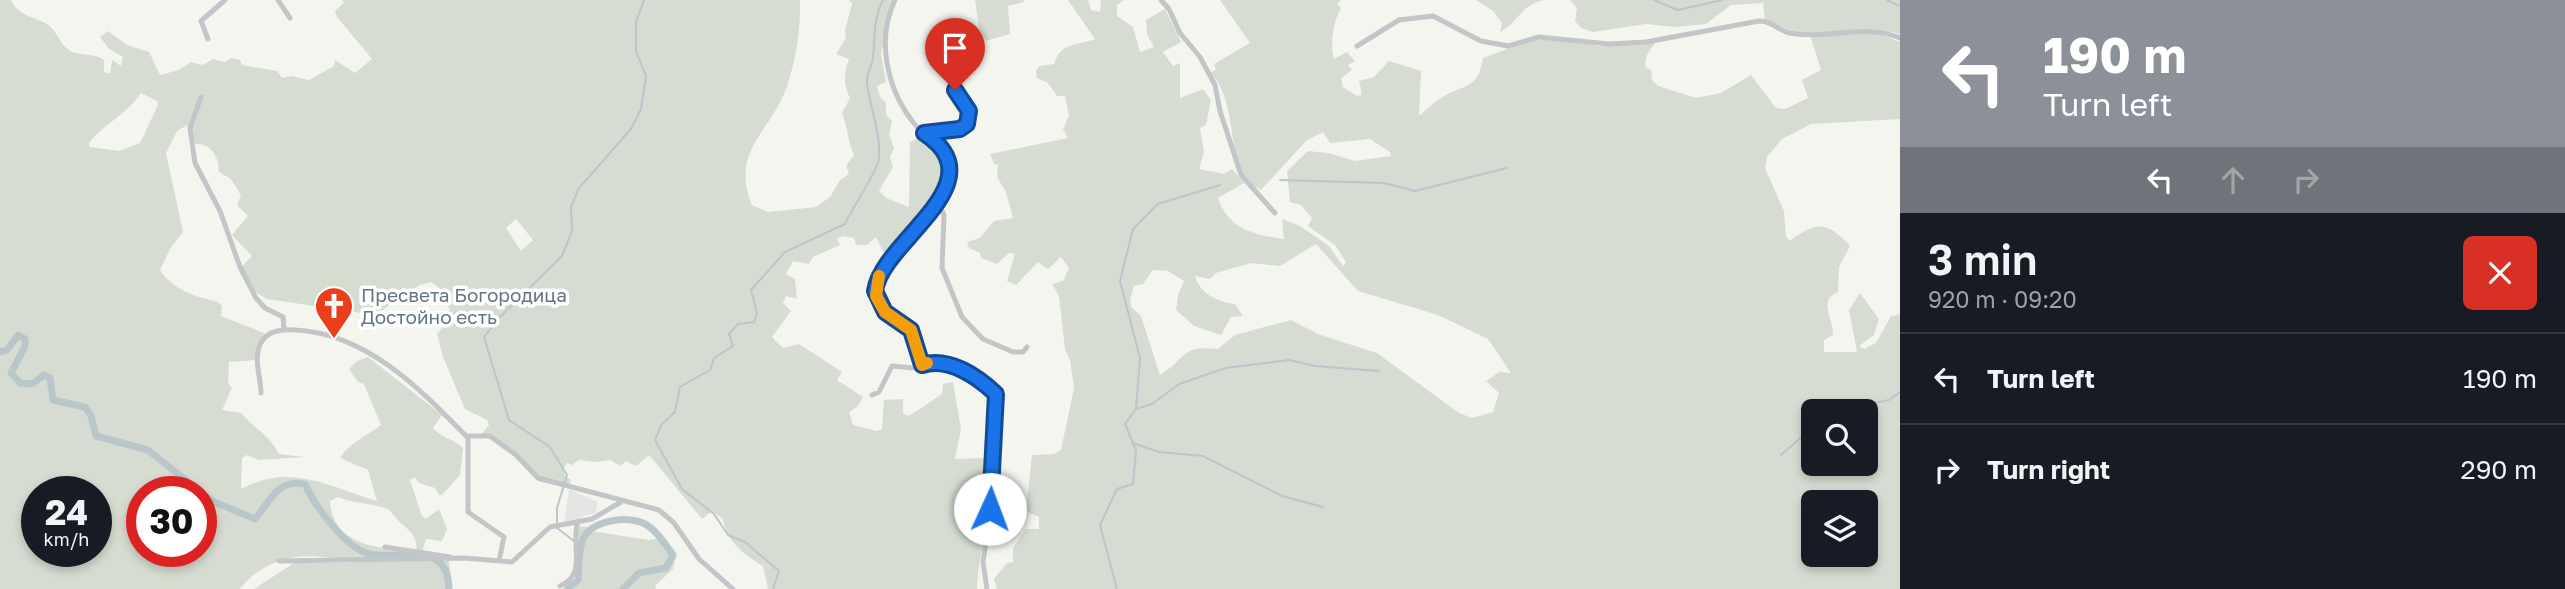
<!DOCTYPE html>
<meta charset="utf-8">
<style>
body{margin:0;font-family:"Golos Text",sans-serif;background:#242831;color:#f1f3f6;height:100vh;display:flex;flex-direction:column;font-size:26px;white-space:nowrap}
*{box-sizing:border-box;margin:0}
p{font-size:23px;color:#9ea1a6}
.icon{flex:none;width:38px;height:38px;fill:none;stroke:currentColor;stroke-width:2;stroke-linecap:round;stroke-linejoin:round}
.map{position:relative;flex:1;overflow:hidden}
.side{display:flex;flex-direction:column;background:#171b24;width:665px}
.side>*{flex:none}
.hud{background:#8c9099;color:#fff;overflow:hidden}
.tools{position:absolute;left:1801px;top:399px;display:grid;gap:14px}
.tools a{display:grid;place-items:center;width:77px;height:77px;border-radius:10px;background:#171b24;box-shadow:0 4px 10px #0003;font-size:35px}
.speed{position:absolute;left:21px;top:476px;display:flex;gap:14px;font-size:35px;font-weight:700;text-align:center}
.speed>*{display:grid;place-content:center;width:91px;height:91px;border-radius:50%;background:#171b24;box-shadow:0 4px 10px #0003;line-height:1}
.speed small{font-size:18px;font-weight:400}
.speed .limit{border:10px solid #d22;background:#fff;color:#111}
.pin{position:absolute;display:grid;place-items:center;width:60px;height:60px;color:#fff;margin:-72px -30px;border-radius:50% 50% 50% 0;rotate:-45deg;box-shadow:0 0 7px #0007}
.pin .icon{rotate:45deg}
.me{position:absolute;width:77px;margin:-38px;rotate:2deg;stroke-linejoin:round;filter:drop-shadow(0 0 5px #0008)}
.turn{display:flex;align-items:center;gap:24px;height:147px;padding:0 28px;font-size:32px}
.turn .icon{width:91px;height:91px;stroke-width:2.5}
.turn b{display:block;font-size:49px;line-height:60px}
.lanes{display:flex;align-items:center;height:66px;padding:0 28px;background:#0003;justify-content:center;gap:35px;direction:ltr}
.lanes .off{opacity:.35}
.round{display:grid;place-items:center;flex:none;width:74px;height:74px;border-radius:10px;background:#242831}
.overview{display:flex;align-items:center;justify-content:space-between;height:119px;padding:0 28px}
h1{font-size:42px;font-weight:600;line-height:52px}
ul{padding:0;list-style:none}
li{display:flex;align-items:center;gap:21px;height:91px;padding:0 28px;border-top:2px solid #363941}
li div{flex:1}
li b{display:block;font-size:26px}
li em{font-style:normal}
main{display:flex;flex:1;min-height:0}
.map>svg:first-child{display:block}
.built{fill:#e5e6e4}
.green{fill:#d6dcd1;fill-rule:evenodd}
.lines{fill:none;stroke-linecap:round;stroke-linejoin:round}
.stream{stroke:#b9c7ca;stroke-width:2}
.river{stroke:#b9c7ca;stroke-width:7}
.street{stroke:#c2c6c9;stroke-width:5}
.route-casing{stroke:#114b97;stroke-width:18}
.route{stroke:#1a73e8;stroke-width:12}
.slow{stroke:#f59e0b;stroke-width:12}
.labels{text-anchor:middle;stroke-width:7;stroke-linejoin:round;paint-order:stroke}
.poi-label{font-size:19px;fill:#627683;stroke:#fff;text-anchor:start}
</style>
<main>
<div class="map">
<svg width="1900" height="589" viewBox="0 0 1900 589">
<rect width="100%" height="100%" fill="#f5f5f0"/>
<!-- built -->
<path class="built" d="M569,489L598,502L596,513L564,522Z"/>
<!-- green -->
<path class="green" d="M0,0H11C18,16 33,16 47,24C58,31 59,46 73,52C84,56 94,53 104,60V72L110,74L112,60L121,66L123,57L108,48L100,37L108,31L127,45L149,52L160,75L179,70L191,62L203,65L213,59L225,62L232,58L240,60L242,65L277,71L282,78L291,76L309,80L334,66L335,60L355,73L372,59L337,17L335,11L344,3L342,0H800C801,27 796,60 787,86C772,132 729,150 752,205L768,212L816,207L830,197L840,180L849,174L846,166L854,155C847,139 848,128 842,113L850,98C843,86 844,71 849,59L836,54L846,38L845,30L852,4L849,0H892L881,54L886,82L877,86L880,97L886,103V115L892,121L889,134L894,148L890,157L893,167L879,191L886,198L909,207L910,142L918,138L924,139L943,161L942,181L939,185L941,190L935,205L907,233L888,261L876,237L867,245H856L854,238L842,236L837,239L840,245L813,257L809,264L793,261L786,274L795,279L797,299L786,296L783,303L791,311L772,337L783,348L799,344L842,372L837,380L863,397L858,406L849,412L853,425L877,431L882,429L884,400L903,399V414L909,416L942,394L943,384L953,382L961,429L955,459L985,458C1001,494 977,550 977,589H768L763,566C743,554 727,542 723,519L712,511L702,519L649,455L636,466L626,461L620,466L610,460L595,462L579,460L572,465L567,463L564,467L565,476L571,480L568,487L540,482L513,455L482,434L489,425L487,420L465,409L443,357L437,334L442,328L441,320L450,309L440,297L443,291L431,282L420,285L375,315L267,299L250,289L240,268L252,256L232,235L248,216L237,205L241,195L231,179L219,172C219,157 211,143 195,144L187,125L177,131L166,153L183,232L170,249L160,270C174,291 195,296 218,302L222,306L221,316L264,333L257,360L229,362L228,383L232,388L222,410L241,413C255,430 268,433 279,454L305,457L259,460L247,455L242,458L241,489C290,462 330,487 377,501L368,470L340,458C350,442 367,436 381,425L364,384L358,382L349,369L357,361L368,357L442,415L433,428C443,439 454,439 463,448L460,475L442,495H439L435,488L419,483L415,477L410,480L422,516L426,519L439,509L447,529L442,541L426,539L422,552L417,553L449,560L452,589H254L294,563H351C345,559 338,559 330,558C296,552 261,561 240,589H0ZM141,93L157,101L158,105L140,143L119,151L90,147L89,143C105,123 127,114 141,93ZM516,219L533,240L521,251L506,228ZM37,492H96V551H37ZM142,492H201V551H142ZM338,497C357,505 372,502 390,510C398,526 420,531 416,551C382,548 333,548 330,501Z
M975,0H1023L1024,2L1008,6L1010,34L986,41L979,28Z
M1068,0H1088L1091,10L1100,12L1101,0H1124L1117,5V16L1133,27L1140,52L1154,47L1147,34L1146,20L1165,9L1181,42L1163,52L1173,66L1180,63V98L1203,89L1211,100L1206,125L1200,128L1204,152L1199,169L1224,174L1232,169L1244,183L1218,198C1228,229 1254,235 1284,239L1282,219L1300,226L1329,246L1343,266L1346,262L1335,245L1308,226L1312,218L1301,205L1290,202L1287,171L1308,151L1328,153L1355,161L1391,156L1390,152L1370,139L1330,143L1323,132L1307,140L1261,190C1254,186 1243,180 1240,173C1231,149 1233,92 1210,73L1216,69L1214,64L1250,43L1220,0H1341L1337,3L1341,9C1333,20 1330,46 1334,59L1347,52L1355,61L1348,65L1352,70L1341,78L1343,87L1357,96L1362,95L1359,81L1374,77L1389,61L1421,71L1419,116C1426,110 1433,103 1441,98C1464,83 1478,91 1483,58L1529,41L1555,38L1599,46L1656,42C1650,50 1643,58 1646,68L1651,69L1652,80L1658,86L1696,98L1721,93L1751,75L1776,108L1785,109L1808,98L1802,80L1821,70L1810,35L1880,34L1900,42V119L1811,124L1782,139L1767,157L1765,168L1784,211L1786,236L1790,241C1816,221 1827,221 1850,246L1839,267L1838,292C1817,301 1834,318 1833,335L1824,340V352H1857L1849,310L1860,293L1879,319L1874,335L1859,346L1864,349L1876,343L1891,316L1900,314V589H997L994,579L1007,563L1013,562V548L1026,529H1039V517L1026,511L1032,455L1054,454L1061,450L1074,388L1070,360L1065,349L1059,296L1052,284L1063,281L1069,268L1061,257L1048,269L1038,262L1016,285L1007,281L1015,254L1009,253L997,264L981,258L980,253L969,248L967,242L980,238L994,221L1013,218L1006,192L997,177L998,164L995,165L990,154L1068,138L1063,129L1069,116L1065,96H1057L1048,83L1037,78L1036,72L1039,66L1054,64C1061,42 1076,46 1095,39ZM1316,244L1358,291L1438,315L1488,339L1511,373L1499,372L1486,381L1499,393L1493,412L1472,418L1459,413L1377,353L1318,334L1291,320L1235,335L1218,349C1179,345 1188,358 1160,375L1141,316L1131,307L1130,300L1134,286L1143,284L1153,270L1168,271L1184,281L1178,295L1176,310L1194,326L1221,335L1231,317L1243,316L1235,304C1218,302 1200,294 1195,276L1210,279L1216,273L1251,263L1280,266ZM1813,411H1866V464H1813ZM1813,502H1866V555H1813Z
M1476,0H1544C1519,6 1521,20 1500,32L1502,23L1493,11Z
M1570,0H1900V34C1865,24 1830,40 1796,32C1784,30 1777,23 1765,22L1763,3L1731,5L1706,24L1674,27L1646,24L1593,32L1581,28L1575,21L1577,8Z
M576,526L588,527L591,531L649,540L662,538L676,556L673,569L655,586L656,589H573C580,571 582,546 576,526Z"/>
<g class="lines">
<!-- stream -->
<path class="stream" d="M1654,0L1678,10L1722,0
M1887,0L1900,6
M1280,180L1384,183L1415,191L1507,168
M1136,409L1152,404L1179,384L1226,368L1289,360L1315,366L1379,371
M1836,411L1889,400L1900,392
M1133,443L1159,452L1203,456L1282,496L1323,507
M1781,455L1813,427
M557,522V508L567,475L550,447L509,420L484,337L500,317L562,256L572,231L571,207L579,188L631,129L641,109L646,76L636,51V22L644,0
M557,528L574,541
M773,589L779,571L745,542L728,535L714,514L682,489L655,440L661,425L675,412L680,387L710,370L714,358L733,346L729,334L738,324L754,322L757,313L751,290L785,252L845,224C852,208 878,171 879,158C881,132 870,108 867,83C866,76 870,70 872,63C876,41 872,21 883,0
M1117,589L1100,525L1117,489L1133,484L1136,451L1125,424L1136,409L1140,358L1120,281L1133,229L1158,204L1220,185"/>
<!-- river -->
<path class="river" d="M0,352L7,350L18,335L25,339V346L11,373L20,383L32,384L44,375L50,378L53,400L85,407L91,416L96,436L148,450L212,501L255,519C271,500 277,479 305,484C314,505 344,545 366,553C394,563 448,536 449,589
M567,589L578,580C579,568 578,553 582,542C587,521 626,515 643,523C656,529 665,544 673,555L666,568L639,573L623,589"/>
<!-- street -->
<path class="street" d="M278,0L290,18
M895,0C875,42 888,93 917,127C928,140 943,144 949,162L939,204L889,262L876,285V296L885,312L911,330L922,365
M1161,0L1169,9L1180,33L1200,57L1215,85L1220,111L1241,175L1275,213
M208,39L201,21L225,0
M1357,46L1399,20L1433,16L1481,41L1508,46L1539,37L1609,44L1646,42L1759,21C1773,21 1777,30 1789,33C1825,40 1866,23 1900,38
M201,97L190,128L195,163L220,211L240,267L256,298L265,308L283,317L284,329
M924,133L960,129L967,124L969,111L955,92L956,85
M939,204L944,215L942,268L962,317L983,339L1013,352H1023L1027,347
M261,393C261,377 252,356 262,341C269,330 284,329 296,330C367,334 419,388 466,436H490L516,455L538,478L659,510L674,523L699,559L733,589
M872,395L879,392L892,366L913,368L945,362L996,394L992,500L983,562L987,589
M468,437V512L504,537L499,561
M385,547L450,557
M279,561L464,558L512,562L550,527L592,519L621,502
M560,586C588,574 570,544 578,521"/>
</g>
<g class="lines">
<defs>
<path id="route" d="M955,90L969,111L967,124L960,129L924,133C1000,183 882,240 875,291L885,312L911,330L922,365C949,357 977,376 996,394L990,509"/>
</defs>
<!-- route casing -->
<use href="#route" class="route-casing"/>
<!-- route -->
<use href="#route" class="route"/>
<!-- slow -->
<path class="slow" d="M879,276L876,296L885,312L911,330L922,365L927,363"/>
</g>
<!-- icons -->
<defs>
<symbol id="church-pin" viewBox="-11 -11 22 30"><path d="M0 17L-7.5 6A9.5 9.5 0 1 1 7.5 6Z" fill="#eb3e1b" stroke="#fff"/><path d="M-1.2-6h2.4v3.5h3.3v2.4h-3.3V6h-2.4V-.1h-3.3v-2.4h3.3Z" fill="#fff"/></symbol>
</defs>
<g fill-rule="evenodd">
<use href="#church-pin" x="312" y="284" width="44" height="60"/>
</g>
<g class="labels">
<!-- poi labels -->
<g class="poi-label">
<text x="361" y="302">Пресвета Богородица<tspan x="361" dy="22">Достойно есть</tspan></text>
</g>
</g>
</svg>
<div class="tools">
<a><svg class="icon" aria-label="search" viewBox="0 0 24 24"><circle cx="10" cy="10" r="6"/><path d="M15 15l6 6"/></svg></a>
<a><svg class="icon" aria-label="layers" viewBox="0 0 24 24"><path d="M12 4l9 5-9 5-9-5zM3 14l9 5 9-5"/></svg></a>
</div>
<div class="speed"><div>24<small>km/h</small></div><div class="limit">30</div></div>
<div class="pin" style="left:955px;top:90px;background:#d93025"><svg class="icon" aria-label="arrive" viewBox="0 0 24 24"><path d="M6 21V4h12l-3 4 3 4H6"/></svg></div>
<svg class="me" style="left:990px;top:509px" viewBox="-20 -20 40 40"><circle r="19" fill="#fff"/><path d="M0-13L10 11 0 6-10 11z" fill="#1a73e8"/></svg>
</div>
<section class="side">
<div class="hud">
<div class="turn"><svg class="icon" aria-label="left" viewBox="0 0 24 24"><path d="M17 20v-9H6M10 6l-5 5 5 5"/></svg><div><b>190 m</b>Turn left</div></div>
<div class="lanes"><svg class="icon" aria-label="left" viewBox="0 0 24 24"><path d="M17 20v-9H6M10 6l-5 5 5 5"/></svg><svg class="icon off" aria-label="ahead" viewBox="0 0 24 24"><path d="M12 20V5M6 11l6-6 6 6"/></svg><svg class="icon off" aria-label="right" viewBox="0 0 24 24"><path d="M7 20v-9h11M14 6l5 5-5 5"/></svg></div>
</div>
<div class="overview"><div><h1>3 min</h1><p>920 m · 09:20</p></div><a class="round" style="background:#d93025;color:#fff"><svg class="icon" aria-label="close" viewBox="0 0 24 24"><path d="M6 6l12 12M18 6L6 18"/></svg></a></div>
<ul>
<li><svg class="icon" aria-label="left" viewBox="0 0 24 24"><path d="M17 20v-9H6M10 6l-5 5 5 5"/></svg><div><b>Turn left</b></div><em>190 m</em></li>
<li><svg class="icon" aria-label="right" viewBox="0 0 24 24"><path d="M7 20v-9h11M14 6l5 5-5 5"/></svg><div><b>Turn right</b></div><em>290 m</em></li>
</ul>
</section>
</main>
